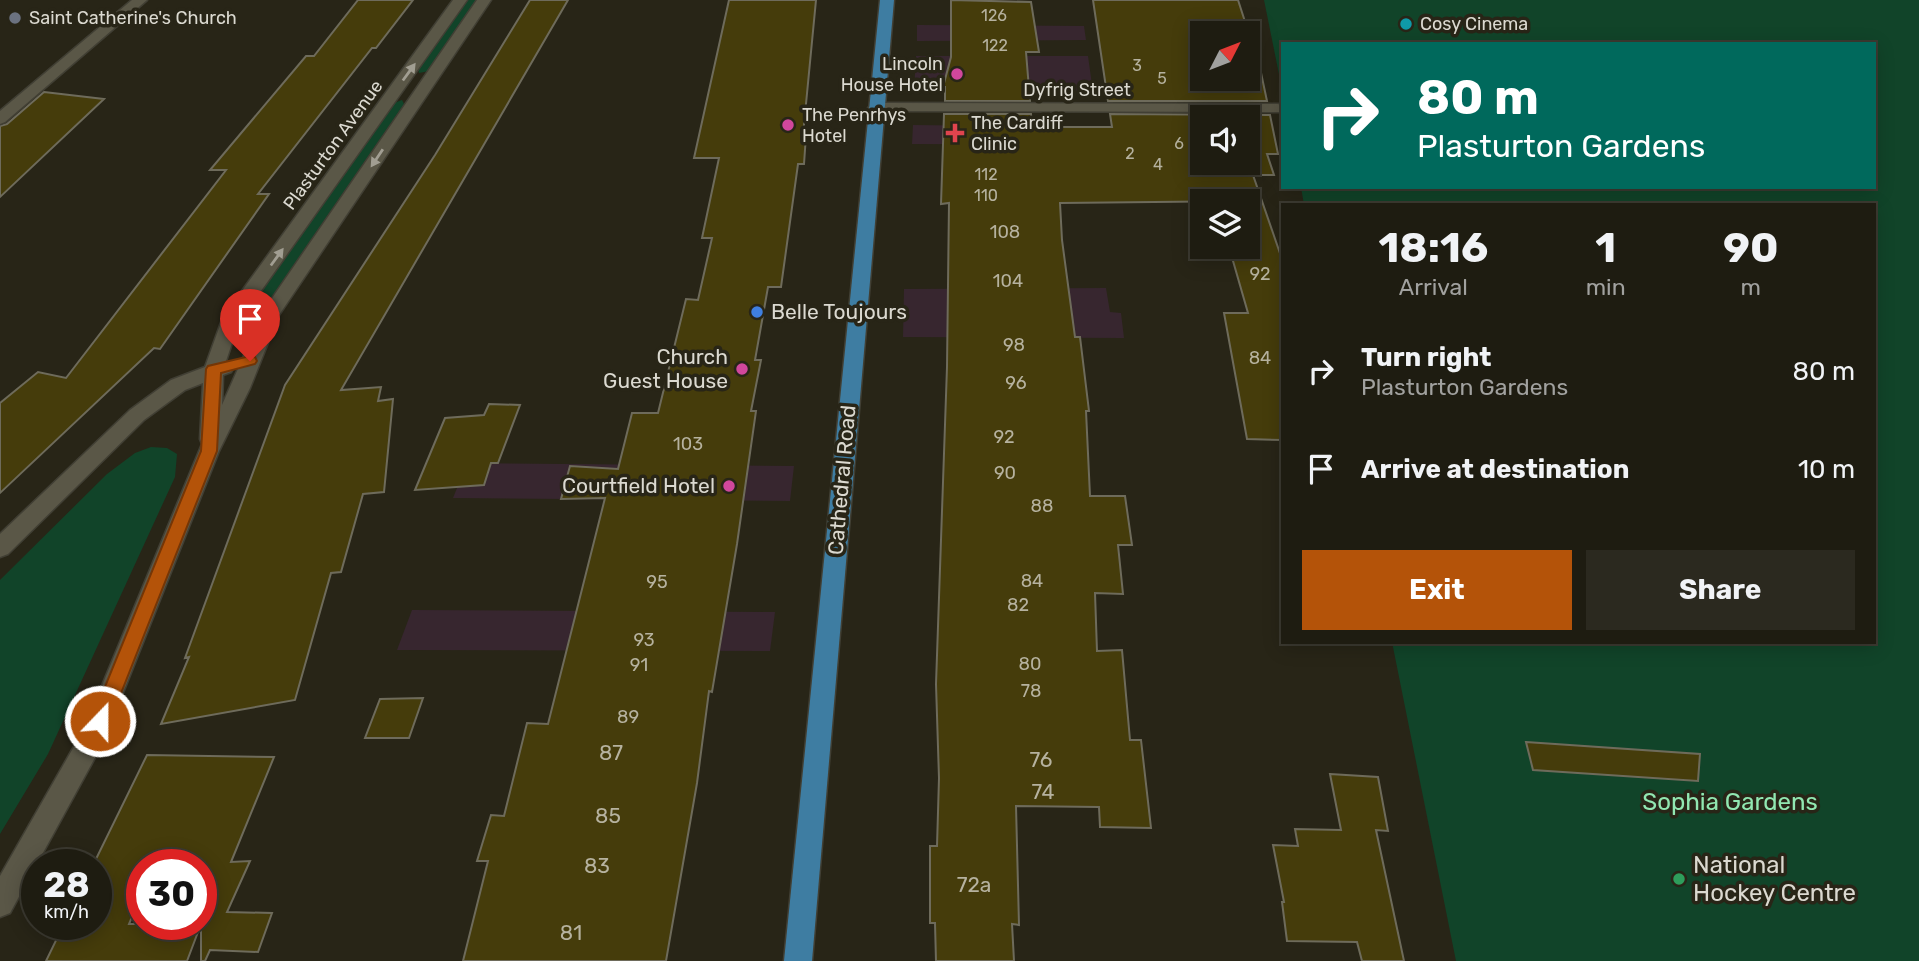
<!DOCTYPE html>
<style>
body{margin:0;font-family:Rubik,sans-serif;background:#2b291f;color:#f1f3f6;height:100vh;display:flex;flex-direction:column;font-size:26px;white-space:nowrap}
*{box-sizing:border-box;margin:0}
p{font-size:23px;color:#a1a19f}
.icon{flex:none;width:38px;height:38px;fill:none;stroke:currentColor;stroke-width:2;stroke-linecap:round;stroke-linejoin:round}
.map{position:relative;flex:1;overflow:hidden}
.details{position:absolute;left:1281px;top:203px;width:595px;height:441px;display:flex;flex-direction:column;background:#1e1c11;border-radius:0px;box-shadow:0 4px 18px #0003,0 0 0 2px #3c3a31}
.details>*{flex:none}
.banner{position:absolute;left:1281px;top:42px;width:595px;height:147px;border-radius:0px;box-shadow:0 4px 18px #0003,0 0 0 2px #3c3a31;background:#00695c;color:#fff;overflow:hidden}
.needle{width:46px;rotate:48deg}
.fabs{position:absolute;left:1190px;top:21px;display:grid;gap:14px}
.fabs a{display:grid;place-items:center;width:70px;height:70px;border-radius:0px;background:#1e1c11;box-shadow:0 4px 18px #0003,0 0 0 2px #3c3a31;font-size:35px}
.speed{position:absolute;left:21px;top:849px;display:flex;gap:14px;font-size:35px;font-weight:700;text-align:center}
.speed>*{display:grid;place-content:center;width:91px;height:91px;border-radius:50%;background:#1e1c11;box-shadow:0 4px 18px #0003,0 0 0 2px #3c3a31;line-height:1}
.speed small{font-size:18px;font-weight:400}
.speed .limit{border:10px solid #d22;background:#fff;color:#111}
.pin{position:absolute;display:grid;place-items:center;width:60px;height:60px;color:#fff;margin:-72px -30px;border-radius:50% 50% 50% 0;rotate:-45deg;box-shadow:0 0 7px #0007}
.pin .icon{rotate:45deg}
.me{position:absolute;width:77px;margin:-38px;rotate:22deg;stroke-linejoin:round;filter:drop-shadow(0 0 5px #0008)}
.turn{display:flex;align-items:center;gap:24px;height:147px;padding:0 21px;font-size:32px}
.turn .icon{width:91px;height:91px;stroke-width:2.5}
.turn b{display:block;font-size:49px;line-height:60px}
.eta{display:flex;justify-content:space-evenly;align-items:center;height:119px;text-align:center}
.eta b{font-size:42px;font-weight:700;line-height:49px}
.cta{display:flex;gap:14px;margin-top:auto;padding:14px 21px}
.cta a{flex:1;height:80px;border-radius:0px;background:#b45309;color:#fff;font-size:28px;font-weight:700;line-height:80px;text-align:center}
.cta a+a{background:#2b291f;color:#f1f3f6}
ul{padding:0;list-style:none}
li{display:flex;align-items:center;gap:21px;height:98px;padding:0 21px}
li div{flex:1}
li b{display:block;font-size:26px}
li em{font-style:normal}
.map>svg:first-child{display:block}
.commercial{fill:#37262f}
.green{fill:#114429}
.building{fill:#453c0b;stroke:#6e6b5b;stroke-width:2;fill-rule:evenodd}
.lines{fill:none;stroke-linecap:round;stroke-linejoin:round}
.minor-casing{stroke:#413f34;stroke-width:3}
.primary-casing{stroke:#413f34;stroke-width:3}
.minor{fill:#5a5747;fill-rule:evenodd}
.primary{fill:#3e7da2;fill-rule:evenodd}
.oneway{fill:#a19e92}
.route{fill:#b45309;stroke:#753606;stroke-width:2}
.worship-dot{fill:#6b7280;stroke:#282517;stroke-width:2.5}
.culture-dot{fill:#0f9aa8;stroke:#282517;stroke-width:2.5}
.hotel-dot{fill:#d1479c;stroke:#282517;stroke-width:2.5}
.health-dot{fill:#e0444e;stroke:#282517;stroke-width:2.5}
.shop-dot{fill:#3f7fe0;stroke:#282517;stroke-width:2.5}
.leisure-dot{fill:#2e9e5b;stroke:#282517;stroke-width:2.5}
.labels{text-anchor:middle;stroke-width:7;stroke-linejoin:round;paint-order:stroke}
.far-number-label{font-size:16px;fill:#b6b29f}
.far-poi-label{font-size:18px;fill:#dbd9d0;stroke:#282517;text-anchor:start}
.far-street-label{font-size:18px;fill:#dbd9d0;stroke:#282517}
.number-label{font-size:18px;fill:#b6b29f}
.poi-label{font-size:21px;fill:#dbd9d0;stroke:#282517;text-anchor:end}
.street-label{font-size:21px;fill:#dbd9d0;stroke:#282517}
.near-number-label{font-size:21px;fill:#b6b29f}
.near-park-label{font-size:24px;fill:#91e7b1;stroke:#282517}
.near-poi-label{font-size:24px;fill:#dbd9d0;stroke:#282517;text-anchor:start}
</style>
<div class="map">
<svg width="1919" height="961" viewBox="0 0 1919 961">
<rect width="100%" height="100%" fill="#282517"/>
<!-- commercial -->
<path class="commercial" d="M917,25L1084,26L1086,40L917,41Z
M916,56H1088L1093,92L914,91Z
M913,125L1097,127L1100,145L912,144Z
M1106,288L1110,312L1121,313L1124,338L903,337L904,289Z
M467,463L794,466L790,501L453,498Z
M412,610L775,612L770,651L397,650Z"/>
<!-- green -->
<path class="green" d="M467,0H477L429,71L419,73L418,69Z
M1264,0H1919V961H1456L1392,642H1874V205H1304L1301,187H1874V44H1283V94Z
M402,100L404,104L262,311L249,315V309L394,103Z
M151,447L167,448L177,454L175,477L48,754L0,834V580L107,474L135,453Z"/>
<!-- building -->
<path class="building" d="M358,0H413L376,48H372L258,194H269L160,349L154,348L0,493V403L38,372L66,378L226,170H210L306,56H314Z
M530,0H568L341,390L381,387L378,401L393,399L384,492L363,494L341,572L331,573L295,700L161,724L189,657L185,658L285,385L435,155Z
M729,0H816L803,135H806L804,164H798L781,287H768L755,360H761L751,411H756L737,544L712,692L709,691L697,783L666,961H463L488,861H477L491,815L504,816L527,723L548,724L605,498L561,499L570,466L618,469L632,413H658L686,299L698,300L712,238H702L719,158H694Z
M951,0L1031,2L1039,52H1026L1030,101H945V87H943L951,57Z
M1093,0H1238L1260,68L1267,101H1108ZM1202,33H1248V79H1202Z
M44,92L104,99L0,197V126L7,124Z
M944,114H1031L1032,127H1112L1110,114L1270,115L1278,154H1267L1274,175H1253L1283,262V440L1247,439L1224,313H1248L1229,247H1248V201L1060,203L1062,240L1075,337H1080L1089,411H1086L1090,496H1125L1132,545H1118L1123,594L1095,593L1097,651L1122,650L1130,740H1141L1151,828L1100,827L1099,807L1016,806L1019,925L1012,924L1014,961H936L935,923H930V846H937L939,778L936,684L947,367L949,203L941,204ZM1202,117H1248V163H1202Z
M489,404L520,405L498,463H491L484,485L415,490L445,418L484,415Z
M423,698L409,738H365L380,699Z
M1526,742L1700,754L1698,781L1533,770Z
M147,755L274,757L231,862L250,861L227,912L272,913L258,952L210,950L205,961H201V864H142V893L129,924H201L187,961H46L64,924H96V859Z
M1330,774L1378,777L1388,831L1376,830L1404,961H1362L1357,942L1287,941L1282,902H1284L1273,845L1298,846L1295,829L1341,830Z"/>
<g class="lines">
<defs>
<path id="minor" d="M132,0H147L5,122L0,124V111Z
M453,0H467L239,322L226,361L234,367L231,372L223,375L222,405L264,310L477,0H491L279,315L250,388L219,451L103,743L10,913L0,917V876L84,729L202,444L200,439L203,383L185,390L144,420L8,554L0,557V534L130,410L171,380L205,367L223,317Z
M876,103L1278,104L1283,106V112L871,111L868,108L871,105Z"/>
<path id="primary" d="M880,0H894L812,961H784Z"/>
</defs>
<!-- minor casing -->
<use href="#minor" class="minor-casing"/>
<!-- primary casing -->
<use href="#primary" class="primary-casing"/>
<!-- minor -->
<use href="#minor" class="minor"/>
<!-- primary -->
<use href="#primary" class="primary"/>
</g>
<!-- one-way arrows -->
<defs><path id="oneway-solid" d="M-6-.8H1V-3.2L6.5 0L1 3.2V.8H-6Z" transform="scale(1.75)"/></defs>
<g class="oneway">
<use href="#oneway-solid" transform="translate(409 72) rotate(-54)"/>
<use href="#oneway-solid" transform="translate(377 158) rotate(124)"/>
<use href="#oneway-solid" transform="translate(277 257) rotate(-54)"/>
</g>
<!-- route -->
<path class="route" d="M250,356L255,357L257,361L255,364L221,373L217,451L110,721L107,727L100,729L93,727L91,721L201,451L206,369L208,366Z"/>
<!-- markers -->
<circle class="worship-dot" cx="15" cy="18" r="7"/>
<circle class="culture-dot" cx="1406" cy="24" r="7"/>
<g class="hotel-dot">
<circle cx="957" cy="74" r="7"/>
<circle cx="788" cy="125" r="7"/>
<circle cx="742" cy="369" r="7"/>
<circle cx="729" cy="486" r="7"/>
</g>
<path class="health-dot" d="M951.5 122.5h7v7h7v7h-7v7h-7v-7h-7v-7h7z"/>
<circle class="shop-dot" cx="757" cy="312" r="7"/>
<circle class="leisure-dot" cx="1679" cy="879" r="7"/>
<g class="labels">
<!-- far-number labels -->
<g class="far-number-label">
<text x="994" y="21">126</text>
<text x="995" y="51">122</text>
<text x="1137" y="71">3</text>
<text x="1162" y="84">5</text>
<text x="1179" y="149">6</text>
<text x="1130" y="159">2</text>
<text x="1158" y="170">4</text>
<text x="986" y="180">112</text>
<text x="986" y="201">110</text>
</g>
<!-- far-poi labels -->
<g class="far-poi-label">
<text x="29" y="24">Saint Catherine's Church</text>
<text x="1420" y="30">Cosy Cinema</text>
<text x="943" y="70" text-anchor="end">Lincoln<tspan x="943" dy="21">House Hotel</tspan></text>
<text x="802" y="121">The Penrhys<tspan x="802" dy="21">Hotel</tspan></text>
<text x="971" y="129">The Cardiff<tspan x="971" dy="21">Clinic</tspan></text>
</g>
<!-- far-street labels -->
<g class="far-street-label">
<text x="1077" y="96">Dyfrig Street</text>
<text transform="translate(333 145) rotate(-54)" y="6">Plasturton Avenue</text>
</g>
<!-- number labels -->
<g class="number-label">
<text x="1005" y="238">108</text>
<text x="1260" y="280">92</text>
<text x="1008" y="287">104</text>
<text x="1014" y="351">98</text>
<text x="1260" y="364">84</text>
<text x="1016" y="389">96</text>
<text x="1004" y="443">92</text>
<text x="688" y="450">103</text>
<text x="1005" y="479">90</text>
<text x="1042" y="512">88</text>
<text x="1032" y="587">84</text>
<text x="657" y="588">95</text>
<text x="1018" y="611">82</text>
<text x="644" y="646">93</text>
<text x="1030" y="670">80</text>
<text x="639" y="671">91</text>
<text x="1031" y="697">78</text>
<text x="628" y="723">89</text>
</g>
<!-- poi labels -->
<g class="poi-label">
<text x="771" y="319" text-anchor="start">Belle Toujours</text>
<text x="728" y="364">Church<tspan x="728" dy="24">Guest House</tspan></text>
<text x="715" y="493">Courtfield Hotel</text>
</g>
<!-- street labels -->
<g class="street-label">
<text transform="translate(842 480) rotate(-85)" y="7">Cathedral Road</text>
</g>
<!-- near-number labels -->
<g class="near-number-label">
<text x="611" y="760">87</text>
<text x="1041" y="767">76</text>
<text x="1043" y="799">74</text>
<text x="608" y="823">85</text>
<text x="597" y="873">83</text>
<text x="974" y="892">72a</text>
<text x="571" y="940">81</text>
</g>
<!-- near-park labels -->
<g class="near-park-label">
<text x="1730" y="810">Sophia Gardens</text>
</g>
<!-- near-poi labels -->
<g class="near-poi-label">
<text x="1693" y="873">National<tspan x="1693" dy="28">Hockey Centre</tspan></text>
</g>
</g>
</svg>
<div class="fabs">
<a><svg class="needle" viewBox="-14 -14 28 28"><path d="M0-13l5 13h-10z" fill="#e53935"/><path d="M0 13l5-13h-10z" fill="#a1a19f"/></svg></a>
<a><svg class="icon" aria-label="sound" viewBox="0 0 24 24"><path d="M4 9h4l5-4v14l-5-4H4zM17 9q2 3 0 6"/></svg></a>
<a><svg class="icon" aria-label="layers" viewBox="0 0 24 24"><path d="M12 4l9 5-9 5-9-5zM3 14l9 5 9-5"/></svg></a>
</div>
<div class="speed"><div>28<small>km/h</small></div><div class="limit">30</div></div>
<div class="pin" style="left:250px;top:361px;background:#d93025"><svg class="icon" aria-label="arrive" viewBox="0 0 24 24"><path d="M6 21V4h12l-3 4 3 4H6"/></svg></div>
<svg class="me" style="left:100px;top:721px" viewBox="-20 -20 40 40"><circle r="17" fill="#b45309" stroke="#fff" stroke-width="3"/><path d="M0-11L8 9 0 5-8 9z" fill="#fff"/></svg>
<div class="banner">
<div class="turn"><svg class="icon" aria-label="right" viewBox="0 0 24 24"><path d="M7 20v-9h11M14 6l5 5-5 5"/></svg><div><b>80 m</b>Plasturton Gardens</div></div>
</div>
<section class="details">
<div class="eta">
<div><b>18:16</b><p>Arrival</p></div>
<div><b>1</b><p>min</p></div>
<div><b>90</b><p>m</p></div>
</div>
<ul>
<li><svg class="icon" aria-label="right" viewBox="0 0 24 24"><path d="M7 20v-9h11M14 6l5 5-5 5"/></svg><div><b>Turn right</b><p>Plasturton Gardens</p></div><em>80 m</em></li>
<li><svg class="icon" aria-label="arrive" viewBox="0 0 24 24"><path d="M6 21V4h12l-3 4 3 4H6"/></svg><div><b>Arrive at destination</b></div><em>10 m</em></li>
</ul>
<div class="cta"><a>Exit</a><a>Share</a></div>
</section>
</div>
